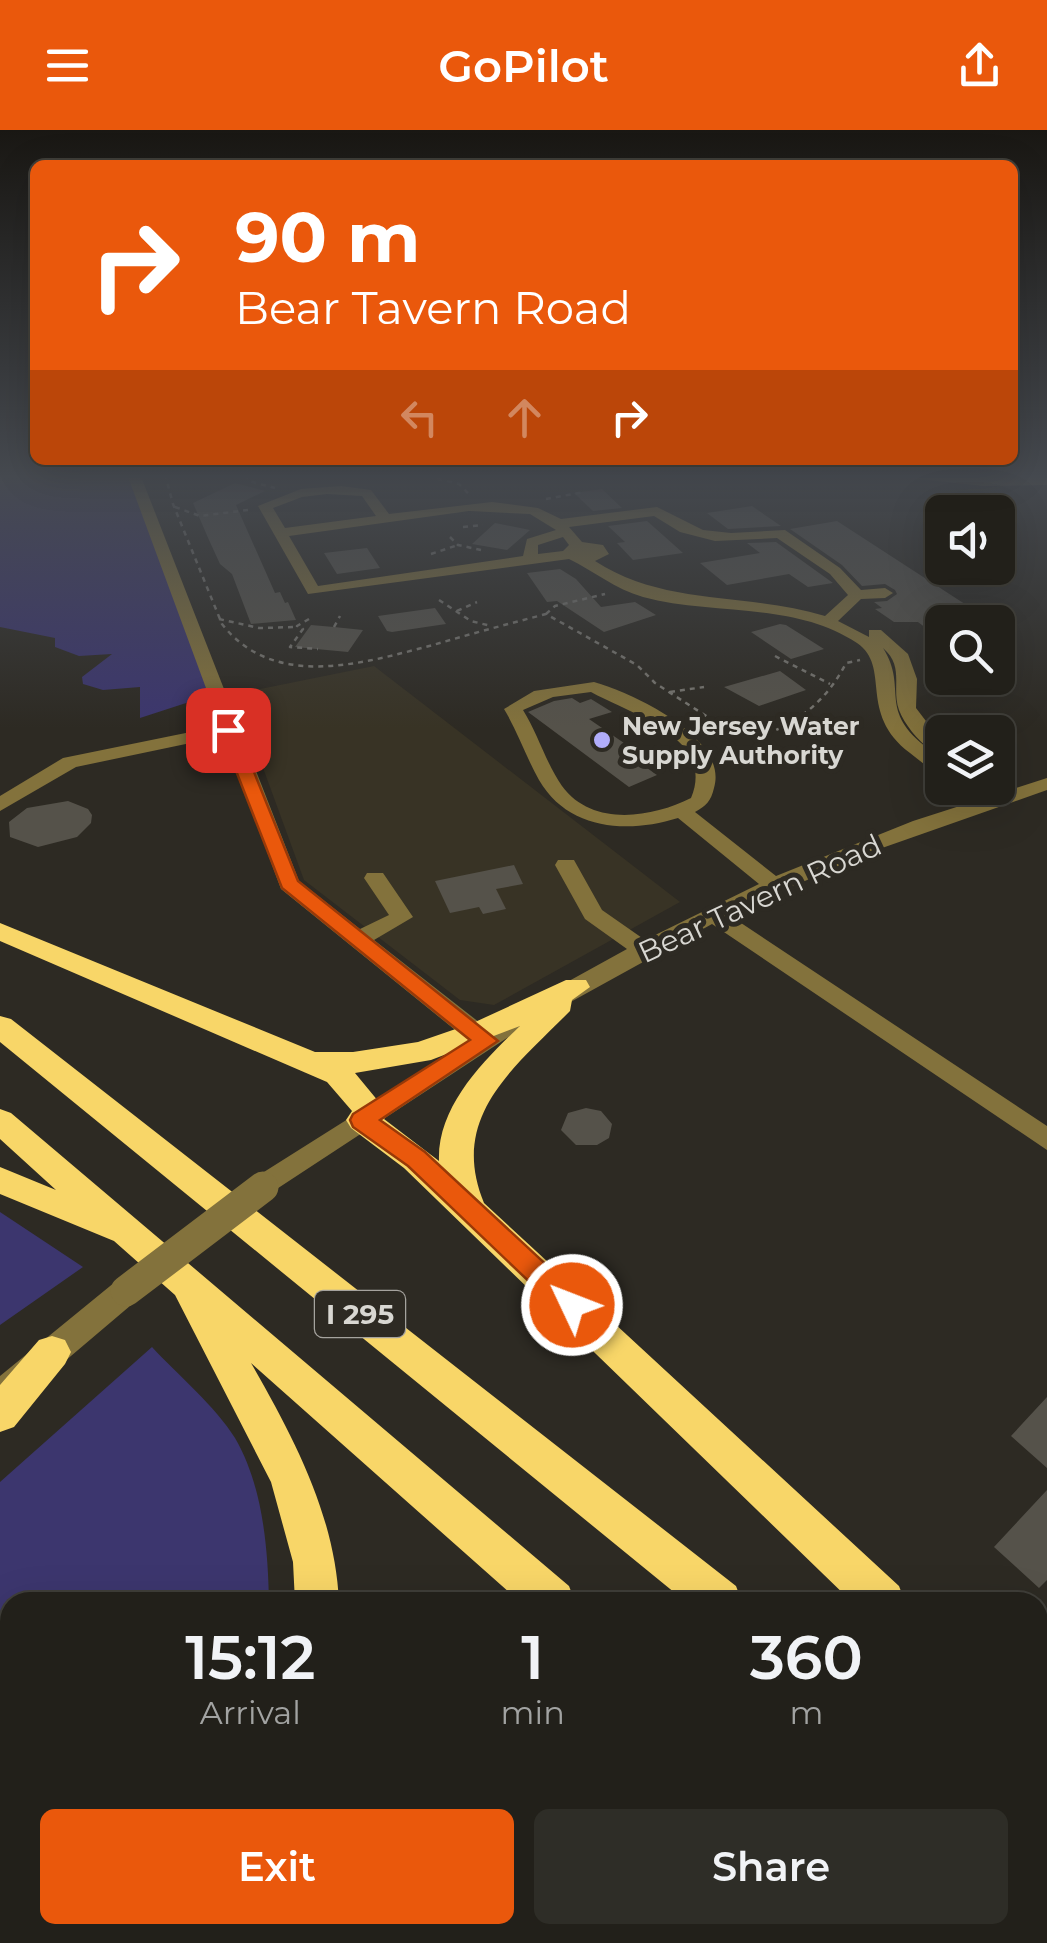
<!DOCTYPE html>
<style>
body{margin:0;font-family:Montserrat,sans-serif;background:#2e2d27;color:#f1f3f6;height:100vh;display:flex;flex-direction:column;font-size:38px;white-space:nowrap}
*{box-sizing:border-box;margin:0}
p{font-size:32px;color:#a2a3a2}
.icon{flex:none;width:55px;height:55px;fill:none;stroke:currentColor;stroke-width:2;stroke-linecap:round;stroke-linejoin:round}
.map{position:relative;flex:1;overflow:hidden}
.sheet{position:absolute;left:0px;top:1462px;width:1048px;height:352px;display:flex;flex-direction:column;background:#22201a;border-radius:30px 30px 0 0;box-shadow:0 10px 40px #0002,0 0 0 2px #3f3e39}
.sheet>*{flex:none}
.top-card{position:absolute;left:30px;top:30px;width:988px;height:305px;border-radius:15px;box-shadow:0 10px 40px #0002,0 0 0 2px #3f3e39;background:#ea580c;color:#fff;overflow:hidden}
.tools{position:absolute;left:925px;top:365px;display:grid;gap:20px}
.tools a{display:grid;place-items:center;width:90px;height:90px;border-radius:15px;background:#22201a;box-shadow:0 10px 40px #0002,0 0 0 2px #3f3e39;font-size:50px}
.pin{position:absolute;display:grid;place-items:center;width:85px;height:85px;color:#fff;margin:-42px;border-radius:20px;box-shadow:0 5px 15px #0006}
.me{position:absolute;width:110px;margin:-55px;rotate:313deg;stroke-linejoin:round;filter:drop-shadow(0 0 8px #0008)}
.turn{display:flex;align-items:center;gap:35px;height:210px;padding:0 40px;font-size:45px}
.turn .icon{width:130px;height:130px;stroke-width:2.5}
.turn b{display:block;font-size:70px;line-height:85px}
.lanes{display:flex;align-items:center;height:95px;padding:0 40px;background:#0003;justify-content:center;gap:50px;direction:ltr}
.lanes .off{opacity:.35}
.eta{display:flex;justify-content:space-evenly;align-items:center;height:170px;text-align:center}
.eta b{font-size:60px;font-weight:600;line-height:70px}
.cta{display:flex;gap:20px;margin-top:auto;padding:20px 40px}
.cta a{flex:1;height:115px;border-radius:15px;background:#ea580c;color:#fff;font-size:40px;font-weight:600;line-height:115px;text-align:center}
.cta a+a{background:#2e2d27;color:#f1f3f6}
header{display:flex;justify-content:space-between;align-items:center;height:130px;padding:0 40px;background:#ea580c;color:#fff;font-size:45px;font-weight:600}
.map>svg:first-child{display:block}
.built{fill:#383325}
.green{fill:#3c366e}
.building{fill:#55524a}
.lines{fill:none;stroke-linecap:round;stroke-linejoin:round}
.path{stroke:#77756f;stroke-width:2.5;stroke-dasharray:5 5;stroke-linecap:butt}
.minor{fill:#83723c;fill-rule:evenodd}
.highway{fill:#f8d668;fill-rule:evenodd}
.minor-bridge{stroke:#83723c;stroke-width:31}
.route{fill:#ea580c;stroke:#983908;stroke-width:2.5}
.poi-dot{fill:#b1adfa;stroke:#2d2a23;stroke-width:4}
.labels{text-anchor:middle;stroke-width:10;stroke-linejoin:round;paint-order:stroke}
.far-poi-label{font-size:25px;font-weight:bold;fill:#d8d7d2;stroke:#2d2a23;text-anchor:start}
.shield{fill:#2d2a23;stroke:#a5a39e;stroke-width:2.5}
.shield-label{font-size:28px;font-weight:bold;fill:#d8d7d2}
.street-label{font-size:30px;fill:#d8d7d2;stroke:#2d2a23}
</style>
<header><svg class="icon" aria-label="menu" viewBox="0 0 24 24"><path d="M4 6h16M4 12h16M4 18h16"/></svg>GoPilot<svg class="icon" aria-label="share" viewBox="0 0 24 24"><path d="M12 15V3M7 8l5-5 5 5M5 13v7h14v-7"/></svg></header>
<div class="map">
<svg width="1047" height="1813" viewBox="0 0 1047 1813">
<rect width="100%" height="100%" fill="#2d2a23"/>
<!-- built -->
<path class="built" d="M374,536L680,772L494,875L460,870L304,750L236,564Z"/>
<!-- green -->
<path class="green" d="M0,344H134L223,561L140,588V557L103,560L83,554L82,547L112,524L79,526L55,517V508L0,497Z
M0,1082L83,1137L0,1195Z
M152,1217C177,1244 216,1277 235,1308C263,1356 268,1419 269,1472H10V1752H0V1352Z"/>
<!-- building -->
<path class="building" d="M235,353L265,361L236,375L275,463L280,462L285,473L288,472L296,490L251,494L232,444L220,434L209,410L193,373Z
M602,359L622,378L593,381L574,363Z
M752,376L781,396L728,399L707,383Z
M647,391L664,406L683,423L633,430L617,413L625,412L608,396Z
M837,391L971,478L962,480L981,492H942V510L918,492H894L875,479L882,478L874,472L887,471L897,464L895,460L885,454L862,456L842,435L790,399Z
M495,393L530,400L507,420L472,414Z
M776,412L833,453L808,457L789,444L727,455L700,433L760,423L747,413Z
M367,418L380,438L337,444L324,423Z
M560,439L576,449L601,477L635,472L656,485L604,502L557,471L547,472L527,443Z
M435,478L446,494L392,502L387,501L378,486Z
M780,494L786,495L824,519L791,529L751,502Z
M311,495L334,497L363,500L348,522L295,517Z
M780,541L806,560L759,576L724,557Z
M572,568L580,573L591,569L612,582L589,589L656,635L647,638L657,645L629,657L528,582L554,571Z
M68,671L88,679L92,685L91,693L77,707L38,717L10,707L9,692L27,678Z
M514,735L523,754L496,759L506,779L483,784L479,777L450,783L435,751Z
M586,978L601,981L612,994L609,1008L597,1015H576L561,1000L568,983Z
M1047,1267V1338L1011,1306Z
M1047,1360V1450L1039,1458L994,1417Z"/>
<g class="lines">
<!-- path -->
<path class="path" d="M165,344L173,374L222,494C274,561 364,533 433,515C470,504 508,494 546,484L637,535L655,553L717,593L761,606C799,593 828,569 846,533L860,530
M246,344L249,351L275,358
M418,344L459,354L468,363
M546,369L584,362
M175,377L200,386L248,380
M463,397L483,395
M450,407L458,415L481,420
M431,424L458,415
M439,470L471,491L491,496
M457,481L477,472
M546,484L555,476L605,464
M219,489L259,498L297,497
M309,489L297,496L303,499L290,517L318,519
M334,497L340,486
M775,526L830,554
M670,562L704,557
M782,597L792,598"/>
<!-- minor -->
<path class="minor" d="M127,344H140L299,751L360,799L389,785L364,748L367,743H383L413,787L374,810L489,900L524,881L536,889L263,1068L253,1065L249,1057L253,1049L470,912L281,759L224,606L76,637L0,681V666L63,628L220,596Z
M873,344L1047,347V355L984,356Z
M341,356L371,360L389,384L492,372L538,378L561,389L657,377L703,400L731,403L785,400L840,438L861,460L885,458L893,463L885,468L861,469L838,491L869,507V500H881L908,524L917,549L916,578L942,612V627L938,626L942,629V643C930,640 920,631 910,623C857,583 892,537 857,513C794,471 713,486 643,467C615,459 594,441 569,429L308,464L258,376L301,359ZM327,364L362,366L376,386L285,398L273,378L302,367ZM469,381L530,384L556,400L527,409L523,426L318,456L289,406ZM654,386L680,402L715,411L777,408L830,444L848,465L825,486C747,462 666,477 595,431L609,424L603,415L582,412L569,397ZM563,407L569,415L563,421L538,424V415ZM883,518C905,537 891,557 899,580C904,594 918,610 929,619C876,580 909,559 883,518Z
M594,552C633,563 729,608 714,658C711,671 706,676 695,682L776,746L913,691L1047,648V660L865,724L729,785L1047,996V1020L712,794L567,874H549L546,868L549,862L627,819L585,789L555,735L558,730H574L602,780L645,810L759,754L678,688C627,704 568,700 539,650C526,627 518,602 504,579L534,561ZM591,562C633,585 716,608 691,668C651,688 592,697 562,656C546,633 538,604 523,580L553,567Z
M126,1148L137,1152L141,1161L137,1170L12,1276L0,1281V1246L115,1152Z"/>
<!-- highway -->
<path class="highway" d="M0,793L315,922H353L418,912L473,893L566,850H586L590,857L572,870L570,881C515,937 448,986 484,1073L899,1456L905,1472H852L404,1038L351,998L346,990L352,981L327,952L0,811ZM520,896C483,931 437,977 439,1031L384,989L388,983L355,943L431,930Z
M0,886L11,889L736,1456L742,1472H686L0,912Z
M0,979L11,983L569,1456L575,1472H520L251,1233C294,1308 335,1385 339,1472H295L293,1432L271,1352L175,1165L114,1111L0,1064V1037L56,1060L0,1009Z
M52,1206L65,1210L71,1222L65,1234L14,1297L0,1302V1255L39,1210Z
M1038,1599L1047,1603V1656L1038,1652Z
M1038,1700L1047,1703V1759L1038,1755Z
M0,1780H10V1805H54L50,1813H0Z
M124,1805H189L185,1813H120Z
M805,1805H864L868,1813H809Z
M909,1805H968L972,1813H913Z"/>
<!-- minor-bridge -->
<path class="minor-bridge" d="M126,1161L263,1057"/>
</g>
<!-- sky -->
<linearGradient id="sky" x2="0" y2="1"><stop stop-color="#191713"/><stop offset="0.58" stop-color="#464a50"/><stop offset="1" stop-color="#464a50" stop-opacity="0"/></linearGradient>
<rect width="1047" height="598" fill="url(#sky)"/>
<!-- route -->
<path class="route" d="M228,595L237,600L298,751L498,911L380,990L425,1022L581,1167L585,1175L581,1183L572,1187L562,1183L408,1036L353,997L350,990L353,984L470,910L282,758L220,600Z"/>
<!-- markers -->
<circle class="poi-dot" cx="602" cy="610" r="10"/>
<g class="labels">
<!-- far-poi labels -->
<g class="far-poi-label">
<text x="622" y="605">New Jersey Water<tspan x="622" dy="29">Supply Authority</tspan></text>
</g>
<!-- shield labels -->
<rect class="shield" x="315" y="1161" width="90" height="46" rx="8"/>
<g class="shield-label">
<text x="360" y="1194">I 295</text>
</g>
<!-- street labels -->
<g class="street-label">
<text transform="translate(760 769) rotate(-25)" y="10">Bear Tavern Road</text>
</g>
</g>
</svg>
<div class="tools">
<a><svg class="icon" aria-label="sound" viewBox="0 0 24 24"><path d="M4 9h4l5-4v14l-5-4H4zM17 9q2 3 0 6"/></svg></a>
<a><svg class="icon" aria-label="search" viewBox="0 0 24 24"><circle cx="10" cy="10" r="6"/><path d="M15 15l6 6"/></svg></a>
<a><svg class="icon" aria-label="layers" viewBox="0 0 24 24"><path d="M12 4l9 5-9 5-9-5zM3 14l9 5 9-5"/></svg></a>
</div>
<div class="pin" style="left:228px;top:600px;background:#d93025"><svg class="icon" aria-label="arrive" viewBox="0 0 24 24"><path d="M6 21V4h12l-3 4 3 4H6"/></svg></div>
<svg class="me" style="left:572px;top:1175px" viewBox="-20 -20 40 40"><circle r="17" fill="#ea580c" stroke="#fff" stroke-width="3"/><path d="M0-11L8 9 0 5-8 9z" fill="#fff"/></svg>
<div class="top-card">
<div class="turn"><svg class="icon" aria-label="right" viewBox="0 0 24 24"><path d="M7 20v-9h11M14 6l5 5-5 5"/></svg><div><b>90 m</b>Bear Tavern Road</div></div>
<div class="lanes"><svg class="icon off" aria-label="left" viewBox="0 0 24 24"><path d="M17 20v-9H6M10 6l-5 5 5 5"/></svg><svg class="icon off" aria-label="ahead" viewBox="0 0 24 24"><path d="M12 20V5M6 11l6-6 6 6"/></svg><svg class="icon" aria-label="right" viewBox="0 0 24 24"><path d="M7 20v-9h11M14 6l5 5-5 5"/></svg></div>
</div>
<section class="sheet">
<div class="eta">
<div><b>15:12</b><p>Arrival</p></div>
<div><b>1</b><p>min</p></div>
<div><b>360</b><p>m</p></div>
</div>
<div class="cta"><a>Exit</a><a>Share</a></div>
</section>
</div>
